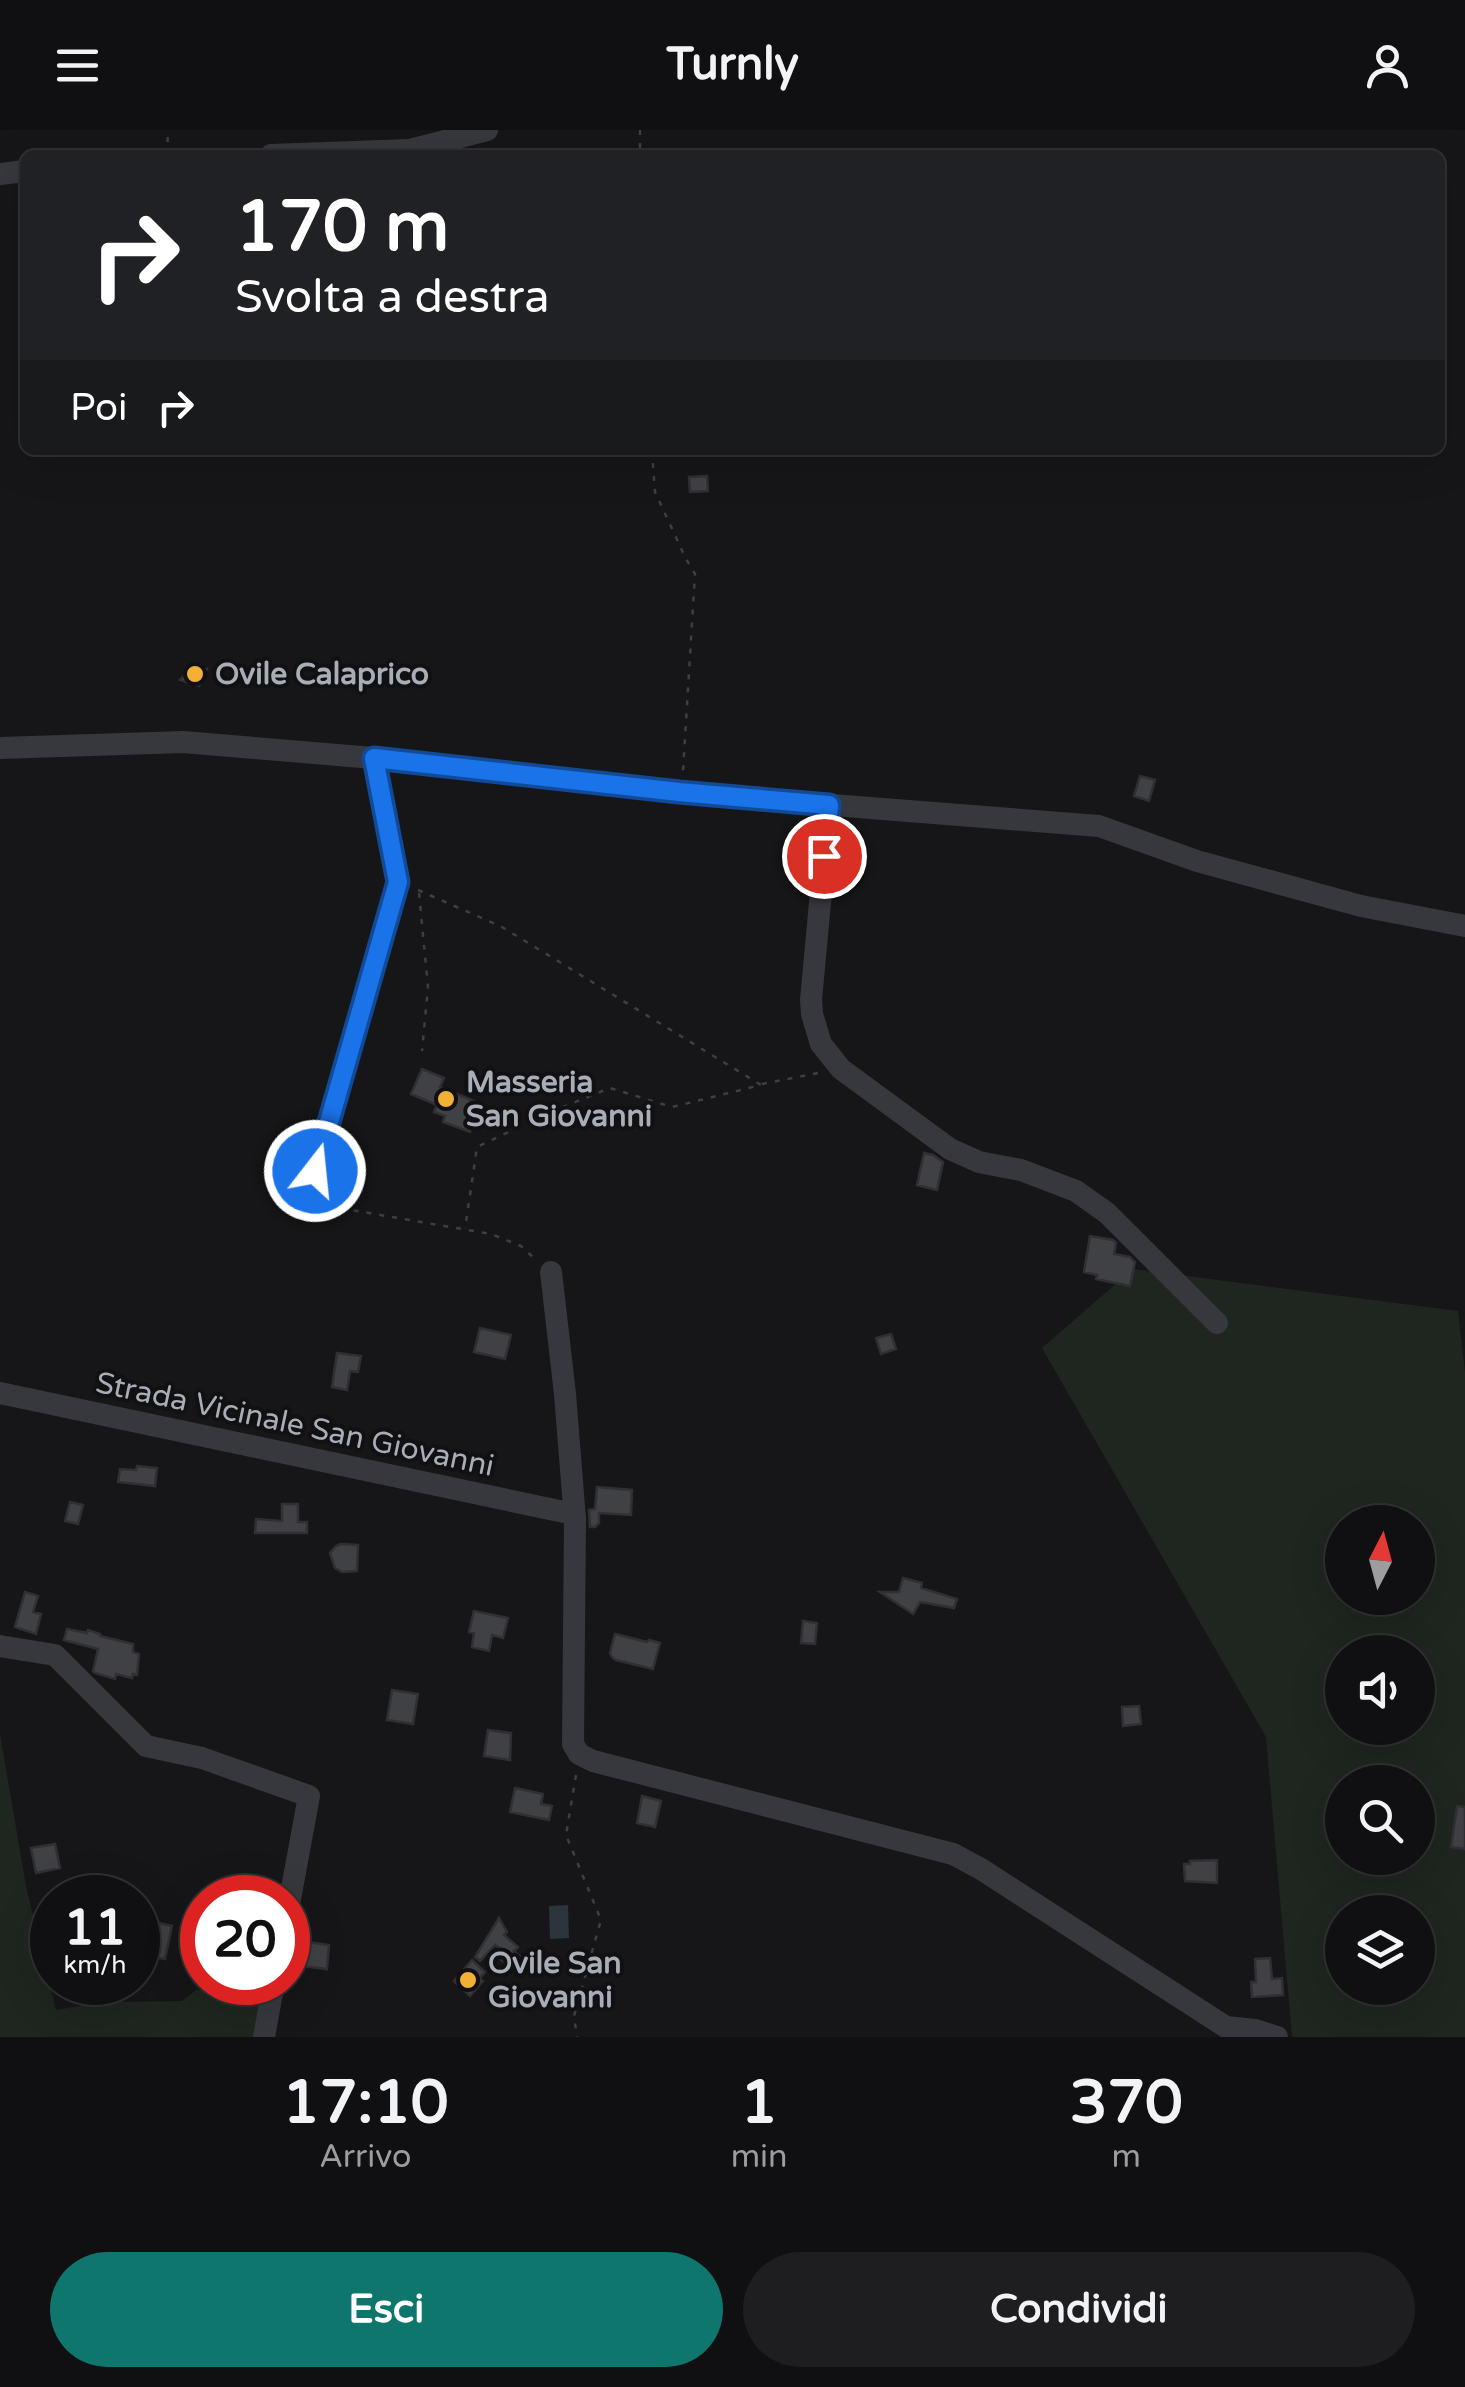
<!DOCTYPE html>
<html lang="it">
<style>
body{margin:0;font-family:"Varela Round",sans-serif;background:#1e1e20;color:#f1f3f6;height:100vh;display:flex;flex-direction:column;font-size:38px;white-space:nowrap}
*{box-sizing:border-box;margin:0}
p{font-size:32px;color:#9c9d9f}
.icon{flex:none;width:55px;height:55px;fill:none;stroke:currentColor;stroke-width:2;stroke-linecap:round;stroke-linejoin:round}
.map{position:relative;height:1907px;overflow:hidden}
.panel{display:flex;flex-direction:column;background:#101012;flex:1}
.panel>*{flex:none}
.guide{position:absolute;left:20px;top:20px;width:1425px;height:305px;border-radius:15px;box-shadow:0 10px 40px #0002,0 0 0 2px #303032;background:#202124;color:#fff;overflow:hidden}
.needle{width:65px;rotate:6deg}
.fabs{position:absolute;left:1325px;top:1375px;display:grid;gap:20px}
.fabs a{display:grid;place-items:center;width:110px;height:110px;border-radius:50%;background:#101012;box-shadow:0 10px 40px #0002,0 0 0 2px #303032;font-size:50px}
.speed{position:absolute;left:30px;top:1745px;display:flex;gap:20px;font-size:50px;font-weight:700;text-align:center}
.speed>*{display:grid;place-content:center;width:130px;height:130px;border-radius:50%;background:#101012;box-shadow:0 10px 40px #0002,0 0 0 2px #303032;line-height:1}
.speed small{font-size:25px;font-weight:400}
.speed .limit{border:15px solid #d22;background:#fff;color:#111}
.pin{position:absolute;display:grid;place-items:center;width:85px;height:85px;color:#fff;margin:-42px;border:5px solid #fff;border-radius:50%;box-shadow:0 2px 10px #0007}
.me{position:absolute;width:110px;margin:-55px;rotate:16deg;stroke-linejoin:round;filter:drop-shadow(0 0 8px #0008)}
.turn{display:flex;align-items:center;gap:35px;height:210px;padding:0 50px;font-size:45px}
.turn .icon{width:130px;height:130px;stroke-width:2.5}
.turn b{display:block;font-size:70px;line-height:85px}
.then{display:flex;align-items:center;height:95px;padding:0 50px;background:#0003;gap:20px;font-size:38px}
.eta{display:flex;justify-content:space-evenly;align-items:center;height:170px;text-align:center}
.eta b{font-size:60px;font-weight:800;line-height:70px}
.primary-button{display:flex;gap:20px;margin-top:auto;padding:20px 50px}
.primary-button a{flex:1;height:115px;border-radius:60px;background:#0f766e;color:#fff;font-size:40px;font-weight:800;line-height:115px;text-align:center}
.primary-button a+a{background:#1e1e20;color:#f1f3f6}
header{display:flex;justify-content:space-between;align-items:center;height:130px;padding:0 50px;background:#101012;font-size:45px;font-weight:800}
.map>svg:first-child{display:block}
.green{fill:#1e261f;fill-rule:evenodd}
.water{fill:#2c353c}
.building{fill:#404145;stroke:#303034;stroke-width:2.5}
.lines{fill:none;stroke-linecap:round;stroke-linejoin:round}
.path{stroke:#3d3f44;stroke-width:2.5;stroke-dasharray:5 8;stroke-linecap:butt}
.minor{stroke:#37383d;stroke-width:22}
.route-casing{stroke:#114b97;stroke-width:25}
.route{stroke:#1a73e8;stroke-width:18}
.poi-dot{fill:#f2b134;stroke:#111113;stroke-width:4}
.labels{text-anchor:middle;stroke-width:8;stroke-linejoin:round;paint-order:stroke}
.poi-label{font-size:30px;font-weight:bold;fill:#a8adb8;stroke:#111113;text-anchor:start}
.street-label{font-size:30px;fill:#a8adb8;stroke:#111113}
</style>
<header><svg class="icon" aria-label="menu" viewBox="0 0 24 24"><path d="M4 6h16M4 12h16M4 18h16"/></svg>Turnly<svg class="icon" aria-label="person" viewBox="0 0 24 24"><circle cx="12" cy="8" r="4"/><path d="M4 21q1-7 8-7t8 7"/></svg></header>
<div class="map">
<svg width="1465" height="1907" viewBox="0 0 1465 1907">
<rect width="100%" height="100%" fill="#161618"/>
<!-- green -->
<path class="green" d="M1133,1139L1458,1181L1465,1242V1907H1292L1266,1607L1042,1218ZM1342,1392H1418V1468H1342ZM1342,1522H1418V1598H1342ZM1342,1652H1418V1728H1342ZM1342,1782H1418V1858H1342Z
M0,1604L26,1756L56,1880L104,1872L182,1871L196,1860L243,1853H264L259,1907H0Z"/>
<!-- water -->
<path class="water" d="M568,1775L569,1808L550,1809L549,1776Z"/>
<!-- building -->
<path class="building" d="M707,346L708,361L690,362L689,347Z
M192,537L207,539L199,556L180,550Z
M1140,646L1155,650L1149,671L1134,666Z
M422,939L444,948L440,957L481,974L470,1002L443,992L445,986L434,982L437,975L411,964Z
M924,1023L933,1025L943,1032L937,1060L917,1055Z
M1090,1106L1113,1110L1116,1113L1114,1124L1130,1127L1135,1132L1130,1156L1096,1149L1097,1145L1084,1142Z
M480,1198L511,1205L505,1229L474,1222Z
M891,1204L896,1219L881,1224L876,1208Z
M337,1223L361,1226L358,1242L350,1241L347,1260L332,1257Z
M137,1336L157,1338L155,1356L118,1352L120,1339L136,1340Z
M597,1357L632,1360L631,1385L599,1383V1393L595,1397H590L589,1380L595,1379Z
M70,1372L83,1375L78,1394L65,1391Z
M282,1374H298V1392H307V1403H255L256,1389L282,1391Z
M341,1414L358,1415L357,1441L342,1442L335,1438L330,1423L336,1416Z
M903,1448L922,1453L921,1458L957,1469L954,1478L920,1472L913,1484L880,1462H899Z
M25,1462L38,1466L33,1482L41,1484L36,1504L15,1497Z
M474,1481L508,1488L503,1508L492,1505L489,1521L472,1517L474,1503L469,1502Z
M803,1491L817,1493L815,1514L801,1513Z
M67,1499L87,1503L88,1500L100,1504V1506L133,1514V1522L139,1524L137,1545L133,1544L132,1548L116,1544L115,1549L95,1543L93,1541L98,1519L64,1510Z
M615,1504L647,1512L649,1510L660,1513L653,1539L616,1530L612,1527L610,1523Z
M392,1560L418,1564L413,1594L387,1590Z
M1139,1576L1141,1594L1123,1596L1122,1577Z
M488,1600L511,1603L510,1630L484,1626Z
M515,1658L543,1664L541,1674L552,1676L549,1690L510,1682Z
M642,1666L661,1671L655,1697L637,1693Z
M1457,1676L1465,1677V1719L1451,1717Z
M55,1714L60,1738L36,1743L31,1718Z
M1217,1730V1753L1185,1751L1184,1734H1190V1731Z
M499,1788L507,1802L504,1805L518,1817L514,1821L536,1840L518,1844L493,1823L498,1817L495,1815L480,1831L475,1827Z
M146,1790L172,1796L165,1829L140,1824Z
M307,1812L329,1815L327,1839L300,1836L301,1822L306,1823Z
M1270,1828L1272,1849L1282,1848L1283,1865L1252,1867L1251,1852H1256L1255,1829Z
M472,1830L485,1842L480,1848L483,1851L470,1866L454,1851Z"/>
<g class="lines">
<!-- path -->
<path class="path" d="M640,0V25
M167,25L168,0
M652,320L655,362L686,429L695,444L683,641
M418,760L502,797L761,955L672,977L610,958L553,981L477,1017L465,1099
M419,763L428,857L422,921
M762,954L818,943
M328,1076L491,1104L521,1116L535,1129
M576,1645L566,1705L601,1790L574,1886L577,1907"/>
<!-- minor -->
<path class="minor" d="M271,25L410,20L487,0
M0,44L25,41
M0,618L183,612L397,630L679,663L1099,696L1197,731L1361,776L1465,796
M829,675L811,870L812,884L821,914L841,939L950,1019L979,1032L1021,1040L1076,1061L1107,1083L1217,1193
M306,1072L398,752L374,628
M551,1142L565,1264L575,1389L573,1614L579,1624L593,1631L953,1724L981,1739L1226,1897L1255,1900L1277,1907
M0,1263L569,1383L575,1389
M0,1516L55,1525L146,1616L202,1628L309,1666L288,1780
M264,1907L274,1852"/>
</g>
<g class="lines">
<defs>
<path id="route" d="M315,1041L398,752L374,628L679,662L829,675L824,726"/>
</defs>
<!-- route casing -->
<use href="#route" class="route-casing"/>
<!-- route -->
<use href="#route" class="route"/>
</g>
<!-- markers -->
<g class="poi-dot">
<circle cx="195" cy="544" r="10"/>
<circle cx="446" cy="969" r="10"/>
<circle cx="468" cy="1850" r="10"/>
</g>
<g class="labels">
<!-- poi labels -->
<g class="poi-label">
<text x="215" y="554">Ovile Calaprico</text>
<text x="466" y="962">Masseria<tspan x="466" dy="34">San Giovanni</tspan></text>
<text x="488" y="1843">Ovile San<tspan x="488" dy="34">Giovanni</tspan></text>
</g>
<!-- street labels -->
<g class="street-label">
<text transform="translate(295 1294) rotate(12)" y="10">Strada Vicinale San Giovanni</text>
</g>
</g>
</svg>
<div class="fabs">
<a><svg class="needle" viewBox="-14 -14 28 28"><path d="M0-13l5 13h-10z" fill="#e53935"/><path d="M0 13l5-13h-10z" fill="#9c9d9f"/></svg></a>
<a><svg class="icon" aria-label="sound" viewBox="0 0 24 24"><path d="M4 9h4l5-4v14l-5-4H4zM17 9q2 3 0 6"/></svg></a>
<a><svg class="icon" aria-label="search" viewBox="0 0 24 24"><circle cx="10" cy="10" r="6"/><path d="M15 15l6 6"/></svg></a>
<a><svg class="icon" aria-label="layers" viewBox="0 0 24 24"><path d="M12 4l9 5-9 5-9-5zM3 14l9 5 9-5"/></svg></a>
</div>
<div class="speed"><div>11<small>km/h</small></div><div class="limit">20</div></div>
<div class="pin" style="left:824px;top:726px;background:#d93025"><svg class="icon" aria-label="arrive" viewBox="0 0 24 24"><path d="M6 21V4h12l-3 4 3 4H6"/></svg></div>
<svg class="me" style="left:315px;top:1041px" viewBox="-20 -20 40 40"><circle r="17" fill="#1a73e8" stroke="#fff" stroke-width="3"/><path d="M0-11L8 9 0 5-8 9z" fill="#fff"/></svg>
<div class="guide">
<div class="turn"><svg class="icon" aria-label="right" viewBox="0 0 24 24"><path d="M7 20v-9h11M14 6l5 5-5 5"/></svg><div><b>170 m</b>Svolta a destra</div></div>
<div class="then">Poi<svg class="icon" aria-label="right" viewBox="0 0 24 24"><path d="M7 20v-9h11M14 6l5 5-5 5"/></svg></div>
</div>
</div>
<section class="panel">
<div class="eta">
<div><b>17:10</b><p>Arrivo</p></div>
<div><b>1</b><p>min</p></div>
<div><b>370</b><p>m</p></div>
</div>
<div class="primary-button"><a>Esci</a><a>Condividi</a></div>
</section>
